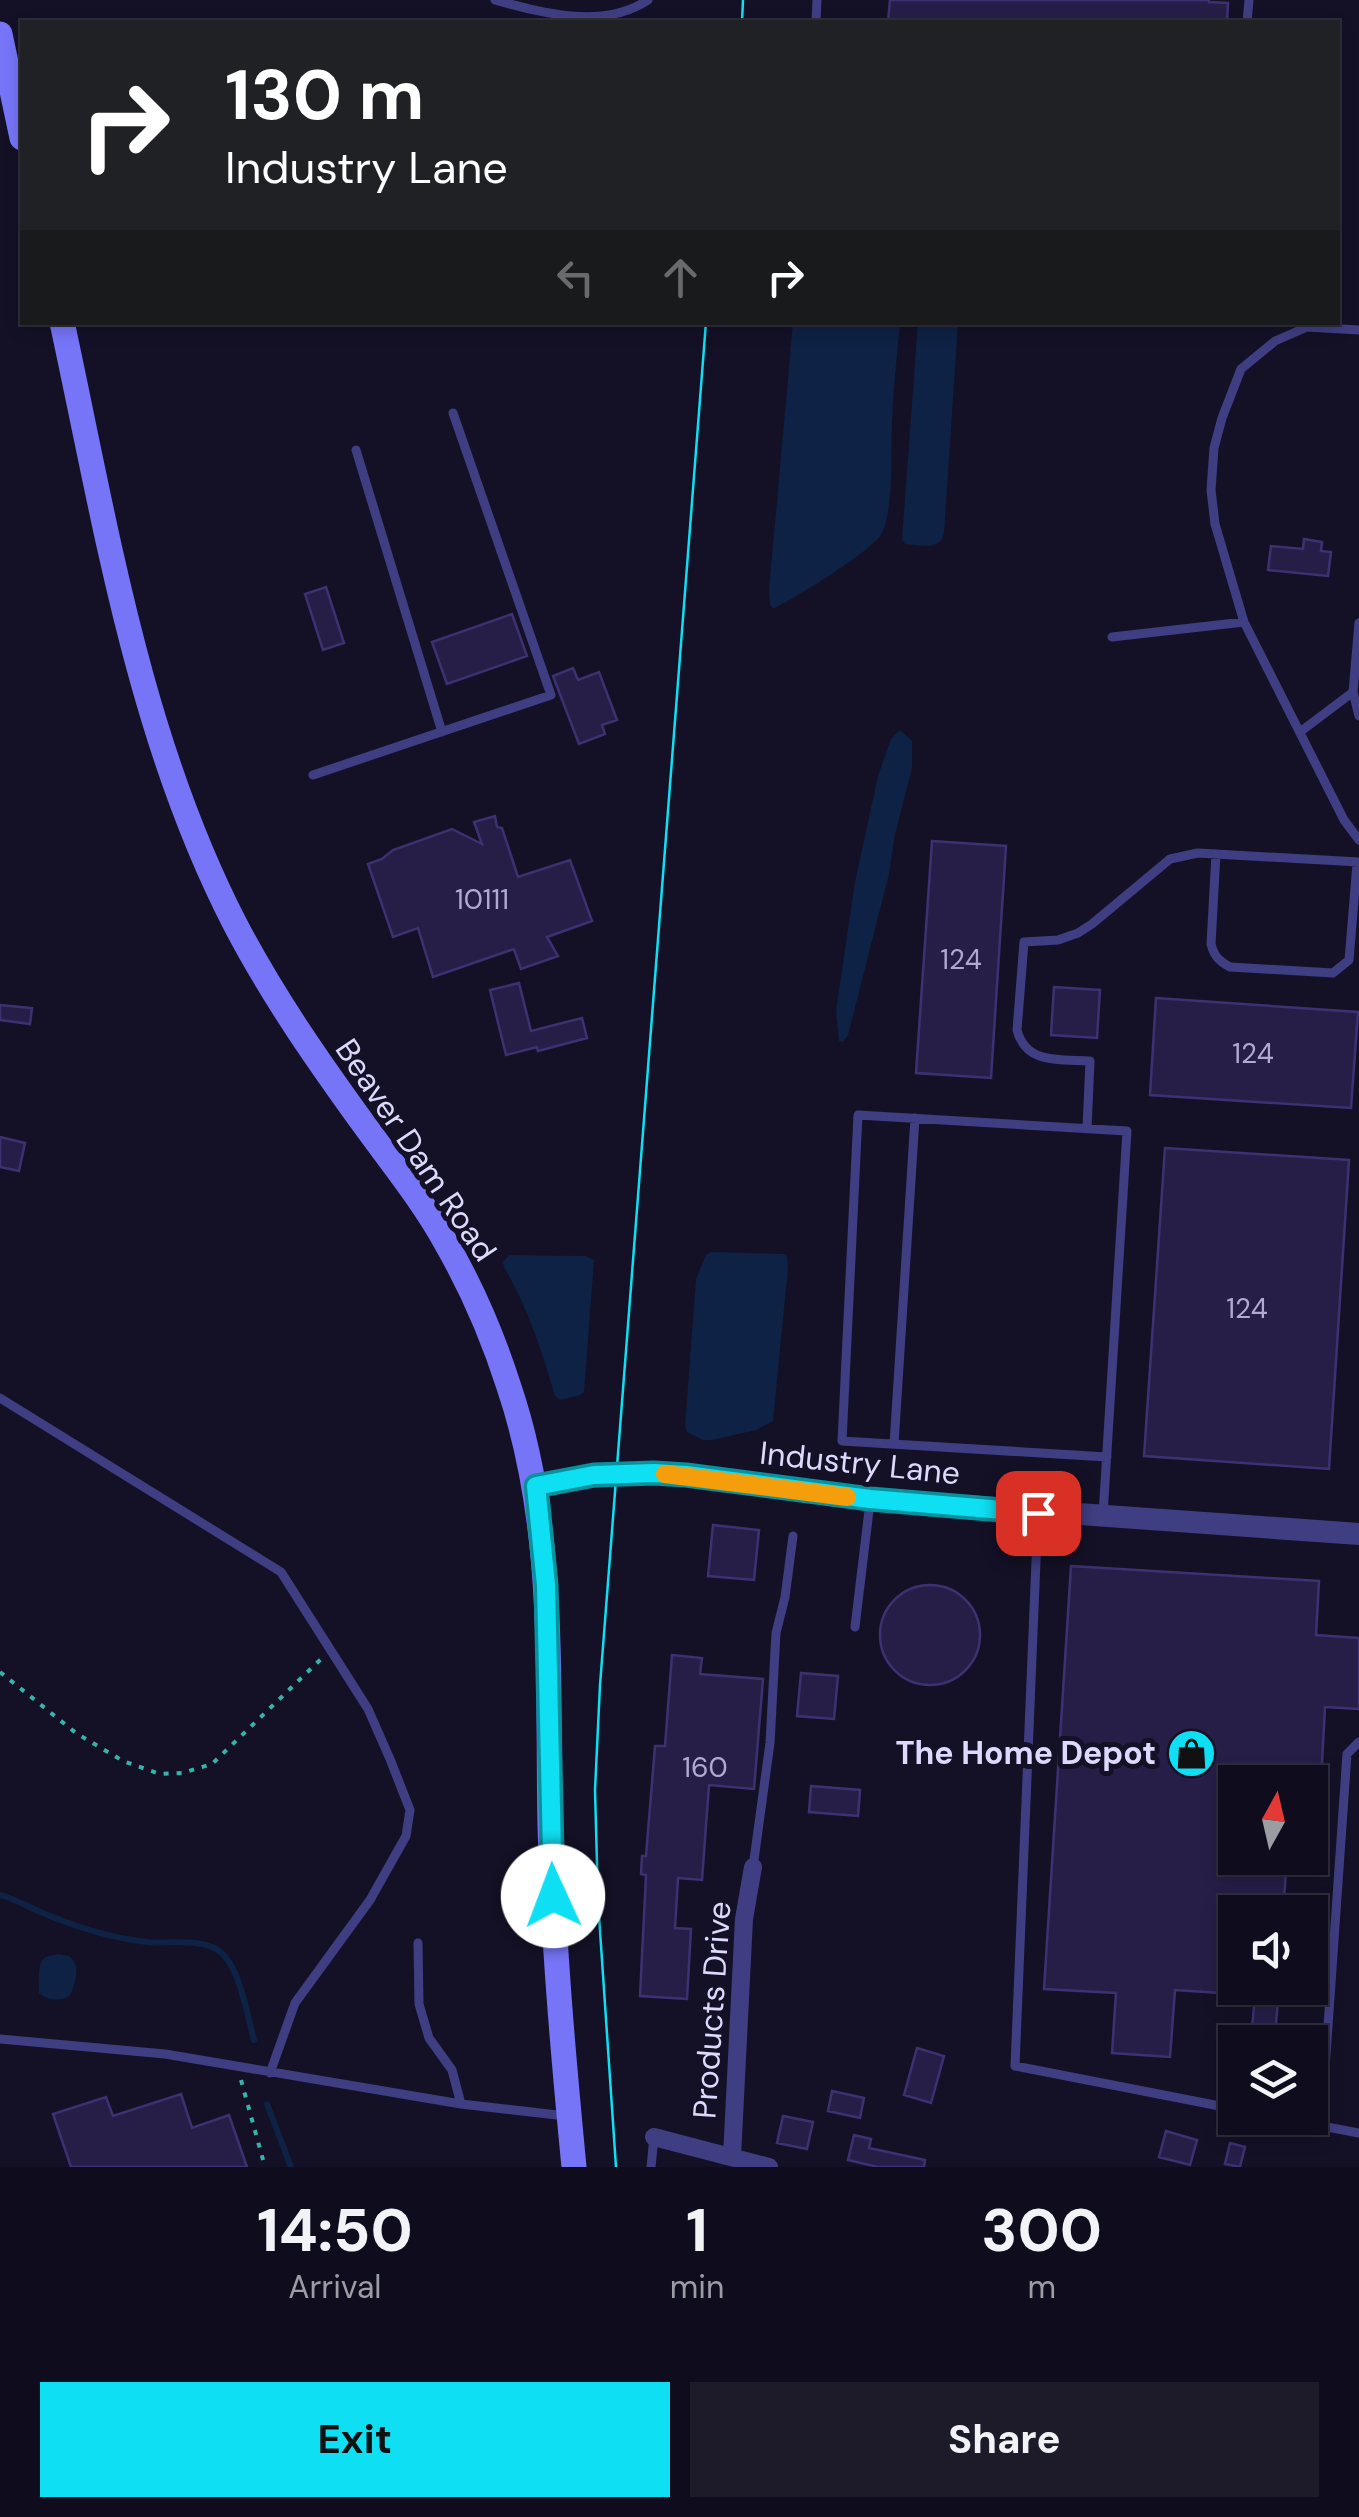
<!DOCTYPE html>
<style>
body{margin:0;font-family:"DM Sans",sans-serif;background:#1d1b2a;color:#f1f3f6;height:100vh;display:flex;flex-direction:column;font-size:38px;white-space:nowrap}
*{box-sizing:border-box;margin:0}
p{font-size:32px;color:#9b9ca4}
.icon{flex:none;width:55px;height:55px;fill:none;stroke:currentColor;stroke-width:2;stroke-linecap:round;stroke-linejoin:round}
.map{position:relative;height:2167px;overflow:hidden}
.sheet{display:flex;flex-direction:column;background:#0f0d1d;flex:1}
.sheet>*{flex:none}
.banner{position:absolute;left:20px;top:20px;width:1320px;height:305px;border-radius:0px;box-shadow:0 5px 15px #0003,0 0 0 2px #2f2d3b;background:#202124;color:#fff;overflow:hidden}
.needle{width:65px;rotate:8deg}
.controls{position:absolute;left:1218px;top:1765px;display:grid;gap:20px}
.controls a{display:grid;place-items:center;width:110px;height:110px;border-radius:0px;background:#0f0d1d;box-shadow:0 5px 15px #0003,0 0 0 2px #2f2d3b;font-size:50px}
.pin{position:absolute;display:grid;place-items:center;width:85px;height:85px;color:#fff;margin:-42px;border-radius:20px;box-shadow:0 5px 15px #0006}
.me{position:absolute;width:110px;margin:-55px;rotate:358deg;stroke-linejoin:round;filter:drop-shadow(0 0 8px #0008)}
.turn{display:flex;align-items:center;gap:35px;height:210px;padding:0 40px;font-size:45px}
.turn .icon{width:130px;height:130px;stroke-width:2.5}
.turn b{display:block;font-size:70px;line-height:85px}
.lanes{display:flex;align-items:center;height:95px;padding:0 40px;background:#0003;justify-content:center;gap:50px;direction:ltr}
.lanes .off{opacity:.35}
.eta{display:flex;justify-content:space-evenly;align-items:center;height:170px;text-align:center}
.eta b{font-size:60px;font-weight:700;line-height:70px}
.action{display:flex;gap:20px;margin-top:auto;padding:20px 40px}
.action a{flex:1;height:115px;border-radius:0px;background:#0fdff3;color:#111;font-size:40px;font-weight:700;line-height:115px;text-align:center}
.action a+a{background:#1d1b2a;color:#f1f3f6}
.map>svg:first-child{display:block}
.water{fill:#0d2244}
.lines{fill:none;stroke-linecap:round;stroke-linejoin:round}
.stream{stroke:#0d2244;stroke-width:6}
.building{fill:#261e47;stroke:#3d3172;stroke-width:2.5}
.path{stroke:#36b4ab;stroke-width:4;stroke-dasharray:5 8;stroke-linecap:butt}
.service{stroke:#403e83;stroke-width:9}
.minor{stroke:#403e83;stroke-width:18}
.tertiary{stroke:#403e83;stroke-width:22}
.secondary{stroke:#7675f8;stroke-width:25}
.tram{stroke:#0fdff3;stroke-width:2.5}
.route-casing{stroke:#0a919e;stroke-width:25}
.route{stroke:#0fdff3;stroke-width:18}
.slow{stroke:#f59e0b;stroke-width:18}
.labels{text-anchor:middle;stroke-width:10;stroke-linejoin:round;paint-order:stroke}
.number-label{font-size:28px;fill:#aeaad0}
.street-label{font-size:32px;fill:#dcd9fd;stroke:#141127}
.poi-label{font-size:32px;font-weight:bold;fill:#dcd9fd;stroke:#141127;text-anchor:end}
</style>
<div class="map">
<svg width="1359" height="2167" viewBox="0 0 1359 2167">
<rect width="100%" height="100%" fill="#141127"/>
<!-- water -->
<path class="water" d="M793,323H900C897,356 893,389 892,422C891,447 894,517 880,536C867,554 795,598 773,609L770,604L769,590Z
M918,323H958L944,533C941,551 919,545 905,544L902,539Z
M900,730L912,741V768L895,834L889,874L848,1035L843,1042L839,1041L836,1010L855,882L878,776L891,739Z
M711,1252L784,1254L787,1256L788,1268L773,1421L756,1430L712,1440H703L687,1432L685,1426L696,1279L706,1255Z
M509,1255L586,1256L594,1260L584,1392L580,1395L560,1400L555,1396C542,1351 528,1308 504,1267L503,1262Z
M58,1954L69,1956C81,1965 76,1981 71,1994C63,2002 48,2001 39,1993C39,1984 37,1965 44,1958C46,1956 56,1955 58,1954Z"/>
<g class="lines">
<!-- stream -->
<path class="stream" d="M0,1895C15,1899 28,1907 43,1913C76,1927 111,1938 147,1942C168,1944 196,1938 216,1949C240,1962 247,2016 254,2040
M267,2104L291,2167"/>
</g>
<!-- building -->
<path class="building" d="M890,0H1209V2L1228,3L1227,22H888Z
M1304,539L1322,542L1321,551L1331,552L1328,576L1268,570L1271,546L1303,549Z
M326,587L344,643L323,650L305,594Z
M512,614L527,656L447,684L432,642Z
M573,668L578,680L599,672L617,720L602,725L605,734L579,744L553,676Z
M495,816L497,827L502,828L518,877L570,860L592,921L547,937L558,956L521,969L514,949L433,977L418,928L393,937L368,864L382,859L393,850L452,829L482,844L474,822Z
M932,841L1006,846L991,1078L916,1073Z
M519,983L531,1031L582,1018L587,1038L538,1051L537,1047L506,1055L490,990Z
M1054,987L1100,990L1097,1038L1051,1035Z
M1156,998L1358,1012L1351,1108L1150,1095Z
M0,1005L32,1008L30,1024L0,1020Z
M0,1137L25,1143L19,1171L0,1167Z
M1165,1148L1349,1160L1329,1469L1144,1456Z
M713,1525L759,1530L754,1580L708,1576Z
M1071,1566L1319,1581L1316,1635L1359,1638V1709L1325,1707L1321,1782H1235V1858H1287L1283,1912H1235V1994L1175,1990L1170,2057L1112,2053L1116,1993L1044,1989Z
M880 1635a50 50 0 1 1 100 0a50 50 0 1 1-100 0Z
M672,1655L702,1658L700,1674L763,1679L754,1789L709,1785L702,1880L678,1878L675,1928L691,1929L687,1999L640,1996L646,1875L641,1874L642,1856H646L655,1746H665Z
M801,1673L838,1676L834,1719L797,1716Z
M811,1786L860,1790L858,1816L809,1812Z
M1256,1988H1279L1275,2036H1251Z
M917,2048L944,2056L931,2103L904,2095Z
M832,2091L864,2098L860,2118L828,2111Z
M181,2094L192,2128L229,2115L247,2167H71L53,2114L106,2097L113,2116Z
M783,2116L813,2122L807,2149L777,2143Z
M1166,2131L1197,2140L1190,2165L1159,2157Z
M854,2135L871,2139L869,2148L925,2160L924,2167H878L848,2160Z
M1230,2143L1245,2147L1240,2167L1225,2164Z"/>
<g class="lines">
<!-- path -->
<path class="path" d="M0,1672L76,1733L123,1761L160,1774L182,1773L212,1764L321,1659
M241,2080L265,2167"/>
<!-- service -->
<path class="service" d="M495,0C543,13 603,30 648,0
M816,22L817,0
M1247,22L1249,0
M356,450L442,732
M1244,622L1215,524L1211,490L1214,448L1222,418L1241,369L1275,341L1307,327L1359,330
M1112,637L1244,622L1344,820L1359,840
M1353,692L1359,716
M1300,732L1353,692L1359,623
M313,775L551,695L453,413
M1216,854L1211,944C1214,956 1219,961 1230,967L1333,973L1349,960L1357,864
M1087,1128L1090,1061C1061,1059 1026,1065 1017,1030L1024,942L1058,940L1078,933L1092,924L1170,859L1198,853L1359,862
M0,1398L281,1572L368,1709L390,1759L410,1810L406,1836L370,1900L295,2003L270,2073
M894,1444L915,1118
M1038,1513L1015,2066L1235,2109
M1103,1515L1127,1131L858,1115L842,1441L1107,1457
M855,1627L870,1502
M753,1867L770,1743L776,1633L785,1597L793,1536
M418,1943L419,2004L429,2038L452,2070L461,2104
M0,2039L165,2054L461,2104L566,2116
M1280,2118L1359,2133
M1321,2126L1347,1754L1359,1742
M651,2167L654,2137"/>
<!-- minor -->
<path class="minor" d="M654,2137L769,2167
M732,2157L744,1919L753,1867"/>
<!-- tertiary -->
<path class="tertiary" d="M535,1486L617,1473L687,1475L870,1499L1359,1534"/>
<!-- secondary -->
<path class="secondary" d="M0,34L22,138
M62,322C106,526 139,738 235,924C273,997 320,1064 368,1130C395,1167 424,1203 446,1243C472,1288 493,1337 509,1387C557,1529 547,1677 550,1824C553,1939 563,2053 574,2167"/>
<!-- tram -->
<path class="tram" d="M742,22L743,0
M616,2167L598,1901L595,1790L600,1685L706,322"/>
</g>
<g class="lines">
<defs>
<path id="route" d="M553,1896L546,1585L536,1486L594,1475L654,1473L686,1475L870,1499L1038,1513"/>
</defs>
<!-- route casing -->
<use href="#route" class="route-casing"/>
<!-- route -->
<use href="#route" class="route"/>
<!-- slow -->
<path class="slow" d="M665,1474L847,1497"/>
</g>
<!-- icons -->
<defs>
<symbol id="shop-disc" viewBox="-11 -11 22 22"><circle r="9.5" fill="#0fdff3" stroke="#141127"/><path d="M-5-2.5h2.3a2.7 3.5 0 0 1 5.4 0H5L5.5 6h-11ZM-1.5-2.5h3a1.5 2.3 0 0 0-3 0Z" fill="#111"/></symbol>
</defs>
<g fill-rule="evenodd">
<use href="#shop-disc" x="1164" y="1726" width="55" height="55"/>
</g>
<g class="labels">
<!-- number labels -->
<g class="number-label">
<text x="482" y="909">10111</text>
<text x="961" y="969">124</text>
<text x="1253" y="1063">124</text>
<text x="1247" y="1318">124</text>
<text x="705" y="1777">160</text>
</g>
<!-- street labels -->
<g class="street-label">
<text transform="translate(416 1150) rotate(56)" y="11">Beaver Dam Road</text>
<text transform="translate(860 1463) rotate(6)" y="11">Industry Lane</text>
<text transform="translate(712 2010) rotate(-86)" y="11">Products Drive</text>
</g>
<!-- poi labels -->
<g class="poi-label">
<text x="1156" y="1764">The Home Depot</text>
</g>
</g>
</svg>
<div class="controls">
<a><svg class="needle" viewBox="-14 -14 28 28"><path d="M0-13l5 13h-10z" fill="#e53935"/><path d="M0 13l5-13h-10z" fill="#9b9ca4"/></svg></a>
<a><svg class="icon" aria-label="sound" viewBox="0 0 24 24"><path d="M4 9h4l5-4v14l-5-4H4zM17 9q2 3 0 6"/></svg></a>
<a><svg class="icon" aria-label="layers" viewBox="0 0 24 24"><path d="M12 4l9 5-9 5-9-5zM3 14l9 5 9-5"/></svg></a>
</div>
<div class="pin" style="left:1038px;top:1513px;background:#d93025"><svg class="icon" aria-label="arrive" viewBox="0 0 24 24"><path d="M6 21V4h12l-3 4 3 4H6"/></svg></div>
<svg class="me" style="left:553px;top:1896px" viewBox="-20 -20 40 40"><circle r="19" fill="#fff"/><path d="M0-13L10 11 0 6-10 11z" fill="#0fdff3"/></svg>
<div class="banner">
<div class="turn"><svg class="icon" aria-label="right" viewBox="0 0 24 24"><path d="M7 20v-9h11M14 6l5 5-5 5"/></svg><div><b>130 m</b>Industry Lane</div></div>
<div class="lanes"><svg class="icon off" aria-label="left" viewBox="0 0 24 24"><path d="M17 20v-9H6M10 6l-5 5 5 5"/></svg><svg class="icon off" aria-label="ahead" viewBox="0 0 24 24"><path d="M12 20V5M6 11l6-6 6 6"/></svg><svg class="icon" aria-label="right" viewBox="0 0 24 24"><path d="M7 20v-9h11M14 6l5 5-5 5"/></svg></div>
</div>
</div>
<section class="sheet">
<div class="eta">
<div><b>14:50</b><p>Arrival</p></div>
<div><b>1</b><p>min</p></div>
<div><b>300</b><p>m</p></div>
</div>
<div class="action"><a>Exit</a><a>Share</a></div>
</section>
